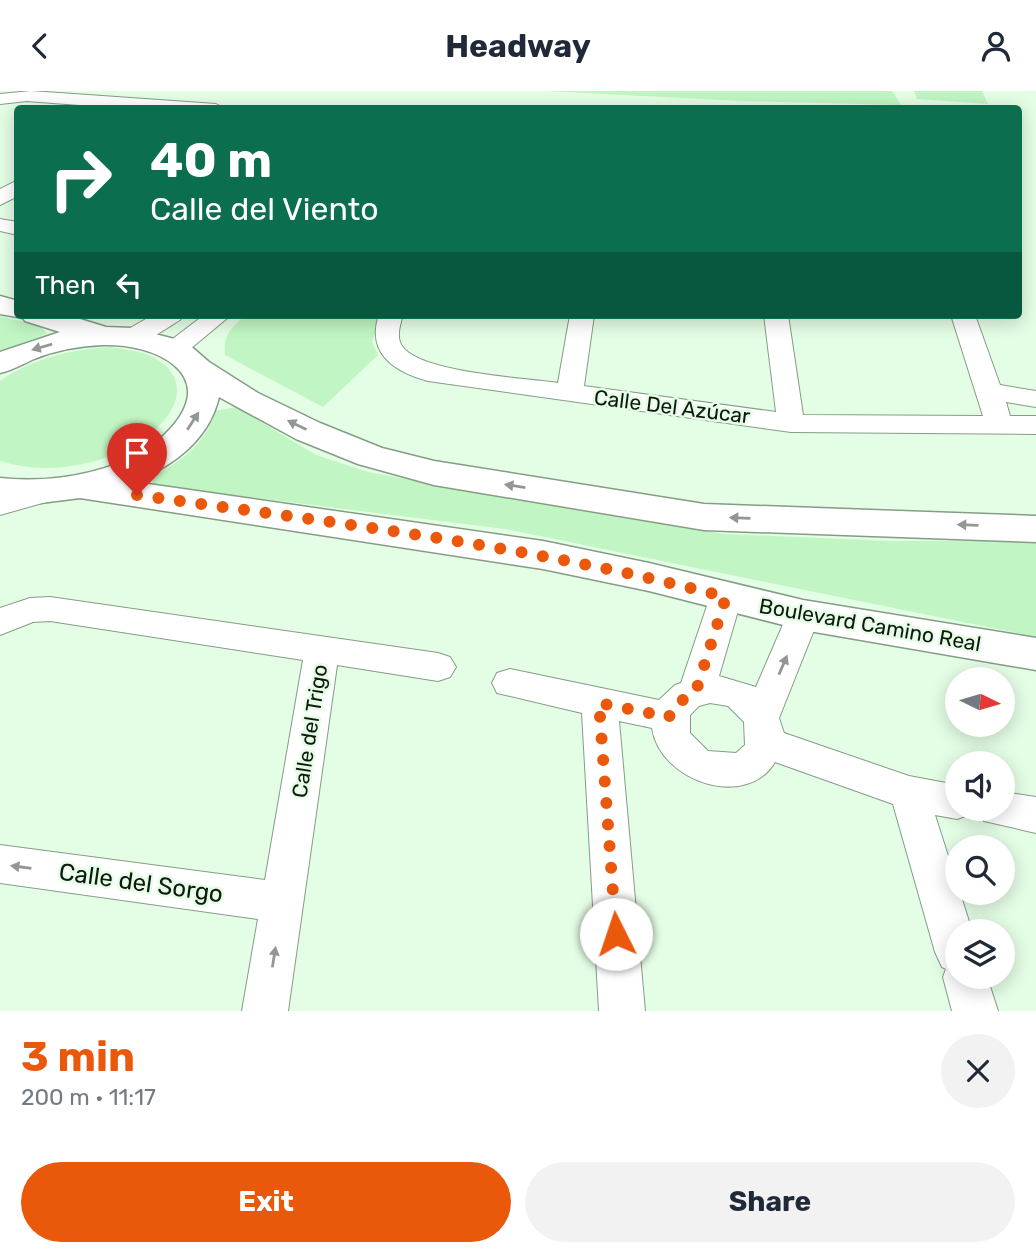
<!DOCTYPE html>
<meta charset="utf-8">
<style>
body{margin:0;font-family:Rubik,sans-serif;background:#f2f2f3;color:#1f2937;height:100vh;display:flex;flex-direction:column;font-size:26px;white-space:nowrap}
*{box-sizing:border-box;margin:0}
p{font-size:23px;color:#747a83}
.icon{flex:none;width:38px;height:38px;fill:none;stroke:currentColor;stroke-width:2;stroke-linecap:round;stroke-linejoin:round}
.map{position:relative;height:920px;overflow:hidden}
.panel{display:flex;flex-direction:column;background:#fff;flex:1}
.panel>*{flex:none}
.top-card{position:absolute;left:14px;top:14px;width:1008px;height:214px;border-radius:7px;box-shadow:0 4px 18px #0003;background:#0b6e4f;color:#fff;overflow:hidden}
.needle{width:46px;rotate:95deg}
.tools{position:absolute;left:945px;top:576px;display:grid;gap:14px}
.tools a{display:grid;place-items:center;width:70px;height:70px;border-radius:50%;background:#fff;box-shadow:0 4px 18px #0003;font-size:35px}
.pin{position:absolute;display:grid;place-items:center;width:60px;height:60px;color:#fff;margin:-72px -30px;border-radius:50% 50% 50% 0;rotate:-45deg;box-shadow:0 0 7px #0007}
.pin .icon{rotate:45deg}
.me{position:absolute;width:77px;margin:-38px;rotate:356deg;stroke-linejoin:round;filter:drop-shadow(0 0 5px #0008)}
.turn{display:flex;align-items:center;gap:24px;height:147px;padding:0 21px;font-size:32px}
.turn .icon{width:91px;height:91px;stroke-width:2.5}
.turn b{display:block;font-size:49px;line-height:60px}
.then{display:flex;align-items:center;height:66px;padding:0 21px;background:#0003;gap:14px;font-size:26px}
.round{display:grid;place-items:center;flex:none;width:74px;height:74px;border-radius:37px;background:#f2f2f3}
.headline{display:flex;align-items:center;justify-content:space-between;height:119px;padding:0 21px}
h1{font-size:42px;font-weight:700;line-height:52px;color:#ea580c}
.primary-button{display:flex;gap:14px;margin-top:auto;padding:14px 21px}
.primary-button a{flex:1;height:80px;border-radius:42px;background:#ea580c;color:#fff;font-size:28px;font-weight:700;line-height:80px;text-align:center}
.primary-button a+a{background:#f2f2f3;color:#1f2937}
header{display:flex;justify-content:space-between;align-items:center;height:91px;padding:0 21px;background:#fff;font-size:32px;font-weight:700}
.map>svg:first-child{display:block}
.green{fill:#c1f5c3}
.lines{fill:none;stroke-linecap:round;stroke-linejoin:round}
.minor-casing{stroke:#859c86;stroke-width:2}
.tertiary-casing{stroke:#859c86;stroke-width:3}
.minor{fill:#fff;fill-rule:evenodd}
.tertiary{fill:#fff;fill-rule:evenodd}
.oneway{fill:#939793}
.route{stroke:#ea580c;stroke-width:12;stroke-dasharray:0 21.6}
.labels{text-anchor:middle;stroke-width:5;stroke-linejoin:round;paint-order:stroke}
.street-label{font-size:21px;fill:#101810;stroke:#e4fde5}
.near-street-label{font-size:24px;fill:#101810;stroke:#e4fde5}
</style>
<header><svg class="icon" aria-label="back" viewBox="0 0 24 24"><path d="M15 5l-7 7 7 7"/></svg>Headway<svg class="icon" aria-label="person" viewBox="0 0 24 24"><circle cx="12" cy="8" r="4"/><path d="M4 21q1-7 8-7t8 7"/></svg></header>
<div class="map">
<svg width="1036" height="920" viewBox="0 0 1036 920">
<rect width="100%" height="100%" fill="#e4fde5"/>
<!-- green -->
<path class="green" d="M547,0H892L901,14L742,10Z
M914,0H982L988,13L917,8Z
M246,224H383L372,250L378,264L323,316L225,264C223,243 231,237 246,224Z
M0,225L41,235L47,243L0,261Z
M110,256C127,259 147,260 161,271C201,301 157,345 125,359C86,377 41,383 0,370V290C34,267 69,259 110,256Z
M236,316L316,364L368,381L604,424L724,443L890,450H1036V546L505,438L152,394L154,385C184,369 205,352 216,320Z"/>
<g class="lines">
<defs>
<path id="minor" d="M31,0L216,13L225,18H131L27,10L0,13V3Z
M18,89V105L0,114V98Z
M0,128L18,131V144L0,140Z
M153,224H183L180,229C163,239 143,256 123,251L120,246L123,241Z
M204,224H231L184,263L175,266L166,263L162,258L166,253Z
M379,224H403C400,234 396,246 402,255C420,282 526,287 558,292L570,224H594L584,295L776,321L764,224H788L803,324L983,325L951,224H975L1000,294L1036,300V316L1006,311L1010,325H1036V343L791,341L428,290C394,281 366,262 379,224Z
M42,392L53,395L57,402L53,409L0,424V404Z
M726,494L738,497L742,506L719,585L756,596L791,515L803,511L815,515L820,524L779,627L784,642L909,685L957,694V718H974L971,723L957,728L935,724L957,793V802H960L972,840H957V886H987L998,920H952L943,886L946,878L942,876L935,861L893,713L775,671C747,719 660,691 652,637L619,630L645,920H599L582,622L497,602L492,592L497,582L510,578L659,609L675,594L681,592L710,506L714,497ZM710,612L728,615L744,631L745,654L736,662L708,660L690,642V624L699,615Z
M50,506L438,562L450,566L456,576L450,586L438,590L337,574L288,920H242L258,828L0,792V754L265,789L303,569L50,530L33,531L0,544V517L30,507Z
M1003,701L1036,706V742L984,730L979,718H1003Z"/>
<path id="tertiary" d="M0,205L18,210V224H67L106,236L132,237L186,251L209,271L258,302L320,332L382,357L434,370L704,413L1036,425V451L704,439L434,394L358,373L296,348L219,306C209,349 173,375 134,391L543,450L649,472L803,509L1036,547V579L803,539L649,500L543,478L80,407L25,414L0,411V387C54,393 132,381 170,338C221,282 153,252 103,254C80,255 56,259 34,268C23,273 13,279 0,282V261L60,241L25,230L23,227L0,223Z"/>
</defs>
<!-- minor casing -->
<use href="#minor" class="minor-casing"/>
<!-- tertiary casing -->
<use href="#tertiary" class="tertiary-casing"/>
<!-- minor -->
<use href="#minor" class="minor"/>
<!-- tertiary -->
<use href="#tertiary" class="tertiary"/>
</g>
<!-- one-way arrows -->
<defs><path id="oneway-solid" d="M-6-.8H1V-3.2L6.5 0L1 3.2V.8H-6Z" transform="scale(1.75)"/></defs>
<g class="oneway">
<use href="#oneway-solid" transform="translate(42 256) rotate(164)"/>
<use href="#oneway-solid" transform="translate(193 330) rotate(-57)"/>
<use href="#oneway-solid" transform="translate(297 334) rotate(-154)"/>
<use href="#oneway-solid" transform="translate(515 395) rotate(-171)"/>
<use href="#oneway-solid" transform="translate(740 427) rotate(-178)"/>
<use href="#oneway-solid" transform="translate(968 434) rotate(-178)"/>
<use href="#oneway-solid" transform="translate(783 574) rotate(-67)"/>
<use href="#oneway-solid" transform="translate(21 776) rotate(-172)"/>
<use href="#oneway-solid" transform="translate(274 866) rotate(-81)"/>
</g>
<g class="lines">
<!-- route -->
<path class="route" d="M137,404C335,432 533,455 726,506L696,600L674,615L669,626L599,612L616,843"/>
</g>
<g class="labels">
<!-- street labels -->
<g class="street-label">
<text transform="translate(672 316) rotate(7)" y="7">Calle Del Azúcar</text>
<text transform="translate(870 534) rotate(10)" y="7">Boulevard Camino Real</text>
<text transform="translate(310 640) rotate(-81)" y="7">Calle del Trigo</text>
</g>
<!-- near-street labels -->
<g class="near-street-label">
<text transform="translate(141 792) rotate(8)" y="8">Calle del Sorgo</text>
</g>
</g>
</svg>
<div class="tools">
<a><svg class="needle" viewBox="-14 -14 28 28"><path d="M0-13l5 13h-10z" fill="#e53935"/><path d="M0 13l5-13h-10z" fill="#747a83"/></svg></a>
<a><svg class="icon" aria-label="sound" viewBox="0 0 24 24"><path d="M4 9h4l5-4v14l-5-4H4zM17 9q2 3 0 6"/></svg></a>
<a><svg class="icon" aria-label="search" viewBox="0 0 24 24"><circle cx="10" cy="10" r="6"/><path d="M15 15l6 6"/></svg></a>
<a><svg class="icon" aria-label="layers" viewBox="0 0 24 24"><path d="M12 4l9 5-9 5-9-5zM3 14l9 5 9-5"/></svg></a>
</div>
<div class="pin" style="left:137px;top:404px;background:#d93025"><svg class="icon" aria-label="arrive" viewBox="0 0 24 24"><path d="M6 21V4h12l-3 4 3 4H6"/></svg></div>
<svg class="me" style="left:616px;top:843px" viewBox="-20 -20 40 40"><circle r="19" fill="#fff"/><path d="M0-13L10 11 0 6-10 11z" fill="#ea580c"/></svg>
<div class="top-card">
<div class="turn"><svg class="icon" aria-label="right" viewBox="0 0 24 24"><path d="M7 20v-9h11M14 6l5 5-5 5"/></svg><div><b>40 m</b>Calle del Viento</div></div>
<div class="then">Then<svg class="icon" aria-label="left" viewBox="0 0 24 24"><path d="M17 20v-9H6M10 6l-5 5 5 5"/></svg></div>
</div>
</div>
<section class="panel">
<div class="headline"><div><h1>3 min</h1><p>200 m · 11:17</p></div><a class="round"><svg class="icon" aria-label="close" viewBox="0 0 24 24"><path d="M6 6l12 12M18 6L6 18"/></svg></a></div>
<div class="primary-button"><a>Exit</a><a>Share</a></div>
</section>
